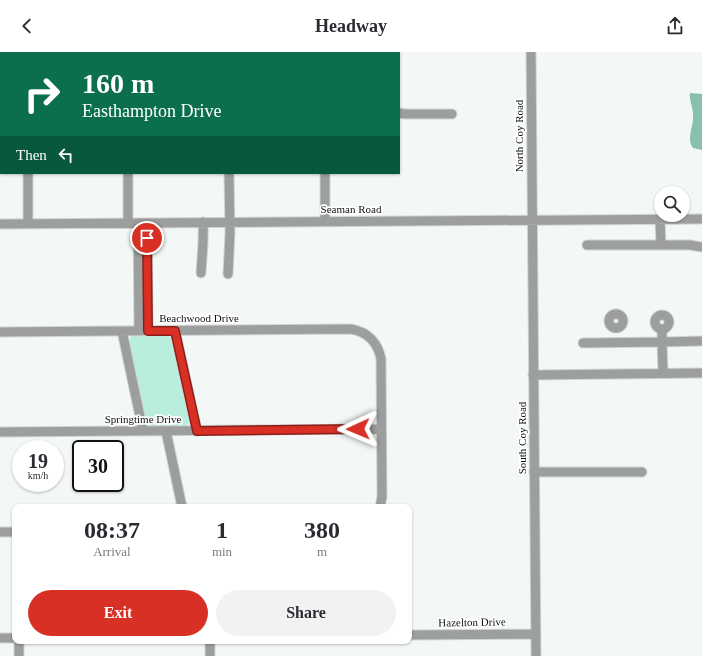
<!DOCTYPE html>
<style>
body{margin:0;font-family:Georgia,serif;background:#f2f2f3;color:#2b2b33;height:100vh;display:flex;flex-direction:column;font-size:15px;white-space:nowrap}
*{box-sizing:border-box;margin:0}
p{font-size:13px;color:#7c7c81}
.icon{flex:none;width:22px;height:22px;fill:none;stroke:currentColor;stroke-width:2;stroke-linecap:round;stroke-linejoin:round}
.map{position:relative;flex:1;overflow:hidden}
.side{position:absolute;left:12px;top:452px;width:400px;height:140px;display:flex;flex-direction:column;background:#fff;border-radius:8px;box-shadow:0 1px 3px #0004}
.side>*{flex:none}
.top-card{position:absolute;left:0px;top:0px;width:400px;height:122px;box-shadow:0 1px 3px #0004;background:#0b6e4f;color:#fff;overflow:hidden}
.controls{position:absolute;left:654px;top:134px;display:grid;gap:8px}
.controls a{display:grid;place-items:center;width:36px;height:36px;border-radius:50%;background:#fff;box-shadow:0 1px 3px #0004;font-size:20px}
.speed{position:absolute;left:12px;top:388px;display:flex;gap:8px;font-size:20px;font-weight:700;text-align:center}
.speed>*{display:grid;place-content:center;width:52px;height:52px;border-radius:50%;background:#fff;box-shadow:0 1px 3px #0004;line-height:1}
.speed small{font-size:10px;font-weight:400}
.speed .limit{border:2px solid #111;border-radius:6px;background:#fff;color:#111}
.pin{position:absolute;display:grid;place-items:center;width:34px;height:34px;color:#fff;margin:-17px;border:2px solid #fff;border-radius:50%;box-shadow:0 1px 4px #0007}
.me{position:absolute;width:44px;margin:-22px;rotate:269deg;stroke-linejoin:round;filter:drop-shadow(0 0 3px #0008)}
.turn{display:flex;align-items:center;gap:14px;height:84px;padding:0 16px;font-size:18px}
.turn .icon{width:52px;height:52px;stroke-width:2.5}
.turn b{display:block;font-size:28px;line-height:34px}
.then{display:flex;align-items:center;height:38px;padding:0 16px;background:#0003;gap:8px;font-size:15px}
.eta{display:flex;justify-content:space-evenly;align-items:center;height:68px;text-align:center}
.eta b{font-size:24px;font-weight:700;line-height:28px}
.primary-button{display:flex;gap:8px;margin-top:auto;padding:8px 16px}
.primary-button a{flex:1;height:46px;border-radius:24px;background:#d93025;color:#fff;font-size:16px;font-weight:700;line-height:46px;text-align:center}
.primary-button a+a{background:#f2f2f3;color:#2b2b33}
header{display:flex;justify-content:space-between;align-items:center;height:52px;padding:0 16px;background:#fff;font-size:18px;font-weight:700}
.map>svg:first-child{display:block}
.green{fill:#baeedc}
.water{fill:#87c0ac}
.lines{fill:none;stroke-linecap:round;stroke-linejoin:round}
.minor-casing{stroke:#cfd3d1;stroke-width:11}
.minor{stroke:#9c9f9e;stroke-width:9}
.route-casing{stroke:#8d1f18;stroke-width:10}
.route{stroke:#d93025;stroke-width:7}
.labels{text-anchor:middle;stroke-width:3.5;stroke-linejoin:round;paint-order:stroke}
.street-label{font-size:11px;fill:#101211;stroke:#fff}
</style>
<header><svg class="icon" aria-label="back" viewBox="0 0 24 24"><path d="M15 5l-7 7 7 7"/></svg>Headway<svg class="icon" aria-label="share" viewBox="0 0 24 24"><path d="M12 15V3M7 8l5-5 5 5M5 13v7h14v-7"/></svg></header>
<div class="map">
<svg width="702" height="604" viewBox="0 0 702 604">
<rect width="100%" height="100%" fill="#f3f8f6"/>
<!-- green -->
<path class="green" d="M133,283H167L173,287L191,369L187,374L151,375L145,370L128,289Z"/>
<!-- water -->
<path class="water" d="M690,41L702,42V98L693,96C686,86 694,74 693,63C693,55 689,48 690,41Z"/>
<g class="lines">
<defs>
<path id="minor" d="M27,0V1
M127,0V1
M228,0V1
M382,0V1
M531,0L536,604
M0,39H1
M399,61L405,62H452
M28,121V171
M128,121V171
M325,121V169
M660,167L661,193
M138,171L139,279
M147,171L148,279
M0,172L702,167
M587,193H690L702,195
M201,221C202,204 204,187 203,170
M228,222L230,181L229,121
M609 269a7 7 0 1 1 14 0a7 7 0 1 1-14 0Z
M655 270a7 7 0 1 1 14 0a7 7 0 1 1-14 0Z
M662,277V290L702,289
M122,279L143,379
M175,279L197,379
M0,280L351,277C368,280 378,291 381,307L382,445L380,455
M583,291L662,290L663,321
M533,323L702,321
M166,379L182,455
M0,380L381,377
M534,420H642
M0,480H15
M409,583L535,582
M0,586H15
M19,589V604
M210,589V604"/>
</defs>
<!-- minor casing -->
<use href="#minor" class="minor-casing"/>
<!-- minor -->
<use href="#minor" class="minor"/>
</g>
<g class="lines">
<defs>
<path id="route" d="M147,186L148,279H175L197,379L358,377"/>
</defs>
<!-- route casing -->
<use href="#route" class="route-casing"/>
<!-- route -->
<use href="#route" class="route"/>
</g>
<g class="labels">
<!-- street labels -->
<g class="street-label">
<text transform="translate(519 84) rotate(-90)" y="4">North Coy Road</text>
<text x="351" y="161">Seaman Road</text>
<text x="199" y="270">Beachwood Drive</text>
<text x="143" y="371">Springtime Drive</text>
<text transform="translate(522 386) rotate(-90)" y="4">South Coy Road</text>
<text transform="translate(472 570) rotate(-1)" y="4">Hazelton Drive</text>
</g>
</g>
</svg>
<div class="controls">
<a><svg class="icon" aria-label="search" viewBox="0 0 24 24"><circle cx="10" cy="10" r="6"/><path d="M15 15l6 6"/></svg></a>
</div>
<div class="speed"><div>19<small>km/h</small></div><div class="limit">30</div></div>
<div class="pin" style="left:147px;top:186px;background:#d93025"><svg class="icon" aria-label="arrive" viewBox="0 0 24 24"><path d="M6 21V4h12l-3 4 3 4H6"/></svg></div>
<svg class="me" style="left:358px;top:377px" viewBox="-20 -20 40 40"><path d="M0-17L14 15 0 8-14 15z" fill="#d93025" stroke="#fff" stroke-width="4"/></svg>
<div class="top-card">
<div class="turn"><svg class="icon" aria-label="right" viewBox="0 0 24 24"><path d="M7 20v-9h11M14 6l5 5-5 5"/></svg><div><b>160 m</b>Easthampton Drive</div></div>
<div class="then">Then<svg class="icon" aria-label="left" viewBox="0 0 24 24"><path d="M17 20v-9H6M10 6l-5 5 5 5"/></svg></div>
</div>
<section class="side">
<div class="eta">
<div><b>08:37</b><p>Arrival</p></div>
<div><b>1</b><p>min</p></div>
<div><b>380</b><p>m</p></div>
</div>
<div class="primary-button"><a>Exit</a><a>Share</a></div>
</section>
</div>
